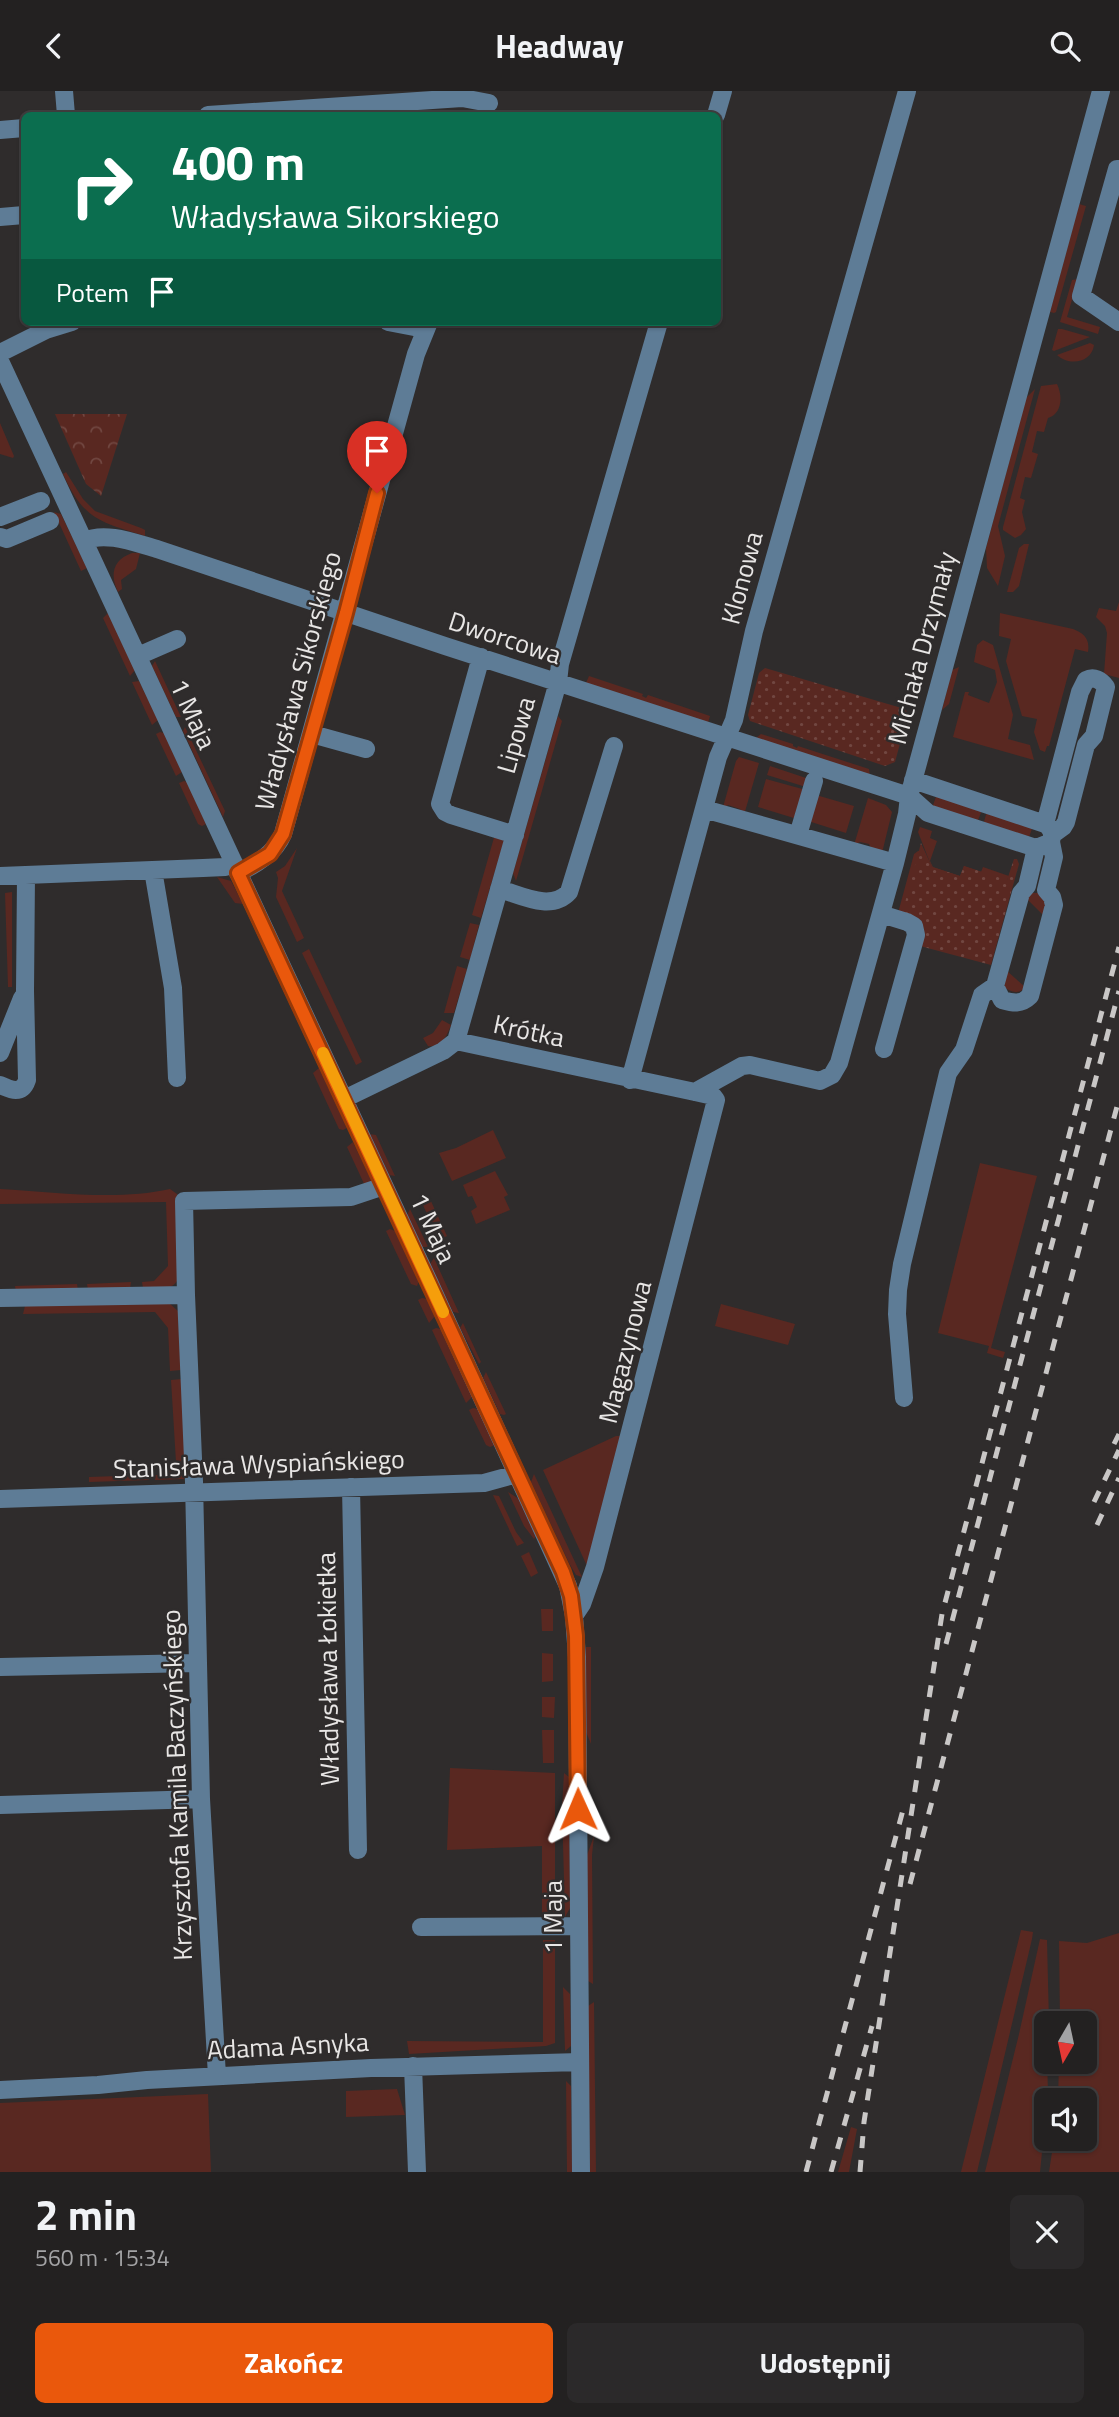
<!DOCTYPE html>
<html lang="pl">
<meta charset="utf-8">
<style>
body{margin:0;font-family:"Titillium Web",sans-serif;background:#2b292a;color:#f1f3f6;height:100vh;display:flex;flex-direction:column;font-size:26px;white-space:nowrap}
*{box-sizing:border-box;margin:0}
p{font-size:23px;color:#a3a3a5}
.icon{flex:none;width:38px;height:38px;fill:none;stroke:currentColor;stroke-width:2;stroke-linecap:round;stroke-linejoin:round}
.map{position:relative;height:2081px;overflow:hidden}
.details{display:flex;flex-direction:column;background:#232121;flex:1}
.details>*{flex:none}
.banner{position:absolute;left:21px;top:21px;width:700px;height:214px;border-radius:10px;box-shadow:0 2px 5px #0004,0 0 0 2px #403e3f;background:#0b6e4f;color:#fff;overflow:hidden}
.needle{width:46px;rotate:189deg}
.fabs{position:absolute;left:1034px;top:1920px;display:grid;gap:14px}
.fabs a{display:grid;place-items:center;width:63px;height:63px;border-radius:10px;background:#232121;box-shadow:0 2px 5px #0004,0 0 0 2px #403e3f;font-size:35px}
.pin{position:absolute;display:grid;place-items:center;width:60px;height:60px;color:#fff;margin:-72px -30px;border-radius:50% 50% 50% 0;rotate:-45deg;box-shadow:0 0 7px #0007}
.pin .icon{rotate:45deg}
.me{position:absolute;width:77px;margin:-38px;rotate:359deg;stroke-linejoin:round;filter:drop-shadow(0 0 5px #0008)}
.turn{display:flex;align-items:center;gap:24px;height:147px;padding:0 35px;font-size:32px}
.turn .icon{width:91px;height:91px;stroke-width:2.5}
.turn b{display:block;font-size:49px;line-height:60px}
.then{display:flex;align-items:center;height:66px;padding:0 35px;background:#0003;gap:14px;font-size:26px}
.round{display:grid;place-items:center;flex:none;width:74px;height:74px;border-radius:10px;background:#2b292a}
.overview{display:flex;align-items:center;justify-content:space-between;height:119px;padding:0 35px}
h1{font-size:42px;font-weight:700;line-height:52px}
.cta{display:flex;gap:14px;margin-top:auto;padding:14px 35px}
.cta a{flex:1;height:80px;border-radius:10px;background:#ea580c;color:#fff;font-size:28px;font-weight:700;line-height:80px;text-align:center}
.cta a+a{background:#2b292a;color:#f1f3f6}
header{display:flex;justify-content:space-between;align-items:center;height:91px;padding:0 35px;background:#232121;font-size:32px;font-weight:700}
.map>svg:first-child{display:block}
.green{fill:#592821}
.forest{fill:url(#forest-crowns)}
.park{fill:url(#park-dots)}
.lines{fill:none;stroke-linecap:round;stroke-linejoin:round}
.minor{stroke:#5e7c96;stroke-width:18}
.rail{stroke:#c9c7c6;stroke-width:5;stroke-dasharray:12 12;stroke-linecap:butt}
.route-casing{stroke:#983908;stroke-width:18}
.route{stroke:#ea580c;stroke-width:12}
.slow{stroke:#f59e0b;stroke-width:12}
.labels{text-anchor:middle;stroke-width:5;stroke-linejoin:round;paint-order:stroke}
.street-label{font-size:26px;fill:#e8e6e5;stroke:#2f2c2c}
</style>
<header><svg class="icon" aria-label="back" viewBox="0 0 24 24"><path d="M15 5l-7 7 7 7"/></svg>Headway<svg class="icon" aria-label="search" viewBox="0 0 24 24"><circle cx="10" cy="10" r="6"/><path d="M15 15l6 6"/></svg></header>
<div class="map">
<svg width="1119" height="2081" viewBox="0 0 1119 2081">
<defs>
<pattern id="forest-crowns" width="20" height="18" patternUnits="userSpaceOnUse" patternTransform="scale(1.75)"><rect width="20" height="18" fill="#592821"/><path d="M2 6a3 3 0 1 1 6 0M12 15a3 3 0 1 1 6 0" fill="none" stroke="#714741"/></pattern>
<pattern id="park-dots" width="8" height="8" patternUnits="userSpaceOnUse" patternTransform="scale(1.75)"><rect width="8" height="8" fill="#592821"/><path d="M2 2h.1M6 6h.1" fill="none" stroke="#714741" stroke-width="1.8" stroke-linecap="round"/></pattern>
</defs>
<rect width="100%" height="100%" fill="#2f2c2c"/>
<!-- green -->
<path class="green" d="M1079,113L1086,115L1056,221L1054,222L1050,221Z
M1078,188L1067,226L1100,236L1098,243L1060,231L1072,189Z
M1058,238H1062L1090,246L1054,260L1052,259Z
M1090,252L1094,254C1092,271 1070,276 1057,264Z
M1057,293C1063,305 1062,323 1048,327L1044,341L1037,340L1032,361L1038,363L1031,387L1025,386L1020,407L1025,409L1022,421L1026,438L1021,444L1015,447L1003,439V436L1041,295Z
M1035,298L998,435L1005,465L998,495L987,477L986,457L1026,307Z
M0,332L14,365L13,367L0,363Z
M66,381L83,408L95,420L141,437L145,439V445C100,431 83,428 63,383Z
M54,421L61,423L87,477L81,480Z
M1024,453H1029L1019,495L1013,501H1007L1019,457Z
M132,462H140L136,478L121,489L122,498L118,501C110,485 112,469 132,462Z
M1119,511V587L1104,583L1107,542L1105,535L1096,526L1099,517L1116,520Z
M108,522L135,579L130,585L103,527Z
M1000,522L1073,538C1084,542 1090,548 1088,561L1075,558L1049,655H1047L1045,661L1040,659L1034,641L1037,628L1022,625L1006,570L1011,548L999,545Z
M983,549L993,554L1013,624L1008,648L1030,654L1034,669L953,646L965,601H969L968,604L989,612L997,591L995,579L974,571L977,554Z
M155,570L181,626H176L152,575Z
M959,576L949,613L942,619L952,579Z
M589,585L643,603L642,605L646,607L648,604L710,625L708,632L586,592Z
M139,590L158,629L152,634L132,591Z
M558,625L562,630L516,790L513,782Z
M185,636L225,720L223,726L183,640Z
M160,641L164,642L182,681L176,685L156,643Z
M761,643L793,653V655L797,657L798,655L869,678L870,685L756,647Z
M739,666L759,672L744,724L740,718L728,714L725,717L723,716L736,670Z
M770,675L809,688L806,696L767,684Z
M766,688L806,699L797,728L758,716Z
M184,690L187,691L206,733L202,735L198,733L179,692Z
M937,703L982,719L977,732L932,717Z
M816,704L854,715L846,742L808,730Z
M868,707L886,714L892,721L882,762L872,759L869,753L860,751L854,754Z
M987,720L1033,735L1028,749L983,734Z
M920,736L932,740L930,747L937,750L930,770L933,776L960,785L964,775L981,781L983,776L1009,785L1007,789L939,795L918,741Z
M495,743L504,750L481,827L472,824Z
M297,757L282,800L304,847L297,851L276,806L278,787L276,781L285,775Z
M918,760H919L928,831L898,822L914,763Z
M217,786L231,790L243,813L235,812Z
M12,801V896H8L5,802Z
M1032,802H1040L1047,810L1044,825L1026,807Z
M470,832L479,834L470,869L460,866Z
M309,858L362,971L356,974L302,862Z
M457,875L467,878L454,922H444Z
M1006,879L1025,896L1024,898C1017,903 1010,901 1004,896Z
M442,929L451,934C447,945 441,957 428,955L423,947L433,942Z
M319,977L347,1037L343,1039L339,1038L313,982Z
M493,1039L506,1067L452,1090L439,1062L456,1057Z
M369,1043L376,1044L395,1085L389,1084Z
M353,1051L373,1092L366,1097L347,1056Z
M980,1072L1037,1085L991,1257L1005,1261L1003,1267L987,1262L989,1255L938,1242Z
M495,1080L508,1104L504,1106L510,1119L476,1133L471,1120L477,1116L472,1105L468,1106L463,1094Z
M0,1098C54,1101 117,1110 170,1098L177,1103V1190C170,1201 155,1197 143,1197L142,1191L154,1190L168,1175L166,1111L0,1113Z
M430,1108L447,1145L439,1149L422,1112Z
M410,1118L428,1156H422L407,1124Z
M390,1138L395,1140L419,1190L417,1195L411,1193L386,1140Z
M434,1167L459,1222L453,1221L430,1173Z
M131,1191L130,1198L88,1199L87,1193Z
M77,1193L78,1199L16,1201L15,1195Z
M422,1207L427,1208L435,1225L429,1232L418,1209Z
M169,1212L178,1220L181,1279L170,1280L168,1237L155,1221L23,1223L25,1215Z
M721,1213L795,1233L788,1254L715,1235Z
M463,1232L481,1271L479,1273L460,1237Z
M436,1237L441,1238L472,1306L466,1312L432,1239Z
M486,1281L506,1323L504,1324L500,1323L483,1287Z
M182,1288L187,1382L184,1388L155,1389L154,1384H164L176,1371L171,1289Z
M473,1317L478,1318L495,1354L490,1356L486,1354L469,1319Z
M616,1345H621L587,1475L543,1379Z
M534,1383L582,1486L576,1484L569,1472L531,1391Z
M149,1384V1389L89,1391V1386Z
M508,1401L519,1408L537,1444L534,1448L524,1435Z
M493,1404L499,1405L516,1441L524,1452L517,1455Z
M529,1461L538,1482L531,1486L521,1465Z
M541,1518H553V1540H542Z
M586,1556H591V1653L586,1641Z
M542,1562L553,1563V1590L542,1591Z
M555,1606L554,1627L542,1626V1606Z
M542,1639H554V1672H543Z
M450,1677L555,1682V1830H542V1755L447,1759Z
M564,1682L569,1686L570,1817L565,1826L562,1716Z
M594,1745L592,1764L593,1893L588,1890L587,1764Z
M1021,1839L1033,1841L1032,1848L977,2081H961Z
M1119,1842V2081H1049L1054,2048H1085V2009H1058L1059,1971L1085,1970V1932H1060L1059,1850L1087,1852Z
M1040,1848L1047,1849L1049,1932H1046L1048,2001L1040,2081H985L1019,1943Z
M543,1849H555V1952L546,1955L409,1963L407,1950L543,1951Z
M563,1896L570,1903L571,1955L565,1960Z
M594,1911L596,2081H590L588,1915Z
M566,1990L571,1995L572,2081H567Z
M397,1998L405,2024L346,2026V2000Z
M208,2003L211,2081H0V2012Z
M851,2036L857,2038L849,2081H838Z"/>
<!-- forest -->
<path class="forest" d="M55,323H127L101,405L86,393Z"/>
<!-- park -->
<path class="park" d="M765,577L905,618L908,623L895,671L885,675L750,630L748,624L759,582Z
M921,752L932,776L960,785L964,775L1007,789L1014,768H1017L1019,773L991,874L920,855L902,823Z"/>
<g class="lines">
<!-- minor -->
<path class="minor" d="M64,0L66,24
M208,24L462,7L489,12
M716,24L723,0
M0,39L24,37
M1119,78H1117L1081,205L1119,231
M0,126L24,124
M388,231L414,236L425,231
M0,262L46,239L72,231
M0,270L430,1193L568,1495L574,1525L577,1566L581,2081
M0,426L41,410
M0,446L7,448L50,430
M84,450C106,440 135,452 157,458L445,555L909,705
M138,565L177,548
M481,566L440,713L445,721L451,724L515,744
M312,643L366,658
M909,705L928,722L1036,757L1051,751C1053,742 1052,738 1045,733L913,689
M704,718L895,772
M1045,733L1080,601L1086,589C1094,585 1101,589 1106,596L1094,645L1086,654L1066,731L1063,736L1052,744
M798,744L814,690
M1036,757L1027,795L1021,802L995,895L1002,909C1013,912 1021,914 1030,905L1054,814L1052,806L1046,799L1054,766L1051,751
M153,779L173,897L177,987
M238,782C257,773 275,762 283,743L416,263L429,231
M0,785L203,777L225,776L234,772
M499,798C521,804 551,821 569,801L614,655
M881,823L907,831L914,835L916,844L884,958
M456,950L695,1001L713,1005L716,1009L595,1476L582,1513L574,1525
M456,950L558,591L560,573L659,231
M0,962L22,907
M630,989L718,666L734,629L754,540L907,0
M0,994C11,999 22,1004 27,989L25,900L26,784
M695,1001L742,975L750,974L820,990L832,984L839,972L895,772L907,723L909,705L1101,0
M344,1008L443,960L456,950
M186,1204L184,1110L351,1106L384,1095
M0,1207L186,1204L194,1391L201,1708L217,1985
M904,1307L897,1223L898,1199L902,1173L948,982L964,959L982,904L995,895
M351,1396L358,1759
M0,1408L484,1392L517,1383
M0,1576L197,1572
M0,1714L201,1708
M421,1836L579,1835
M413,1975L417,2081
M0,1999L98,1994L147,1989L371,1977L580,1971"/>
<!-- rail -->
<path class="rail" d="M1114,1353L1119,1343
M1094,1411L1119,1359
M1097,1434L1119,1387
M946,1553L1119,900
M910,1793L1119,1008
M806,2081L903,1719
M831,2081L872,1935
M860,2081L864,2031L942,1523L1119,856"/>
</g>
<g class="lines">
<defs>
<path id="route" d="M377,402L346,522L283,743L270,763L238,782L563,1481L571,1505L576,1545L578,1718"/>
</defs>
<!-- route casing -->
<use href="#route" class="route-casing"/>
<!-- route -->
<use href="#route" class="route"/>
<!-- slow -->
<path class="slow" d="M323,962L443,1221"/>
</g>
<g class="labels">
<!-- street labels -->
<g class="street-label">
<text transform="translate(742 487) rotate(-75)" y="9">Klonowa</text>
<text transform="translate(505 547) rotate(18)" y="9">Dworcowa</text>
<text transform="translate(922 557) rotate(-75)" y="9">Michała Drzymały</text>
<text transform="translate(298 590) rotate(-75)" y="9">Władysława Sikorskiego</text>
<text transform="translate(193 623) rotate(65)" y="9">1 Maja</text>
<text transform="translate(516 644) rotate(-74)" y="9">Lipowa</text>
<text transform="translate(529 940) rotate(12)" y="9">Krótka</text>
<text transform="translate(433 1137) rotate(65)" y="9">1 Maja</text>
<text transform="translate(625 1261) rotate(-76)" y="9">Magazynowa</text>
<text transform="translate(259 1373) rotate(-2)" y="9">Stanisława Wyspiańskiego</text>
<text transform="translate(328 1578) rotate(-91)" y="9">Władysława Łokietka</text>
<text transform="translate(177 1694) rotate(-92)" y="9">Krzysztofa Kamila Baczyńskiego</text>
<text transform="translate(553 1826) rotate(-90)" y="9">1 Maja</text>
<text transform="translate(288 1955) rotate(-3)" y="9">Adama Asnyka</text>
</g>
</g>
</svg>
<div class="fabs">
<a><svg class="needle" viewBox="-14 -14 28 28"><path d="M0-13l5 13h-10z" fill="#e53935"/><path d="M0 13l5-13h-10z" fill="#a3a3a5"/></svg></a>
<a><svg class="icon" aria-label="sound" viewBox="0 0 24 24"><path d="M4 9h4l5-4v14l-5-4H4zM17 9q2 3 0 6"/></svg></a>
</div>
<div class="pin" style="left:377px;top:402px;background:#d93025"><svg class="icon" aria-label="arrive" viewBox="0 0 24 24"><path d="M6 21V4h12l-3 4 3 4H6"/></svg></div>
<svg class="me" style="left:578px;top:1718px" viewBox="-20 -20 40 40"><path d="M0-17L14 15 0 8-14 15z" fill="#ea580c" stroke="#fff" stroke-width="4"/></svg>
<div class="banner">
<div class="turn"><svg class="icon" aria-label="right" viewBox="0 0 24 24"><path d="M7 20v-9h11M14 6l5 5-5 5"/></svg><div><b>400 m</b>Władysława Sikorskiego</div></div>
<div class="then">Potem<svg class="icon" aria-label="arrive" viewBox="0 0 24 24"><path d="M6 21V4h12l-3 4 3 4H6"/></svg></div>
</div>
</div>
<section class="details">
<div class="overview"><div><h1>2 min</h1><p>560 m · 15:34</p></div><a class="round"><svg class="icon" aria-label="close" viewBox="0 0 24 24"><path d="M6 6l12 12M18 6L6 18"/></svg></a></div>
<div class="cta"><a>Zakończ</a><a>Udostępnij</a></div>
</section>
